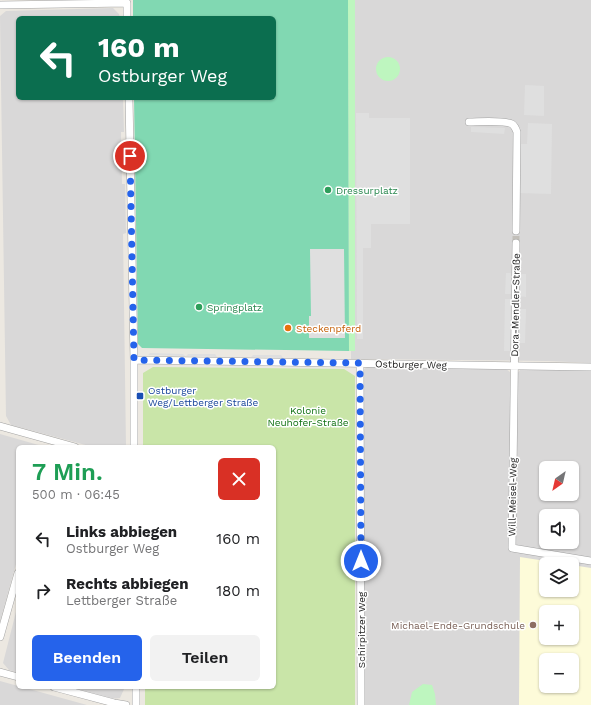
<!DOCTYPE html>
<html lang="de">
<meta charset="utf-8">
<style>
body{margin:0;font-family:"Work Sans",sans-serif;background:#f2f2f2;color:#202124;height:100vh;display:flex;flex-direction:column;font-size:15px;white-space:nowrap}
*{box-sizing:border-box;margin:0}
p{font-size:13px;color:#757577}
.icon{flex:none;width:22px;height:22px;fill:none;stroke:currentColor;stroke-width:2;stroke-linecap:round;stroke-linejoin:round}
.map{position:relative;flex:1;overflow:hidden}
.drawer{position:absolute;left:16px;top:445px;width:260px;height:244px;display:flex;flex-direction:column;background:#fff;border-radius:6px;box-shadow:0 1px 3px #0004}
.drawer>*{flex:none}
.banner{position:absolute;left:16px;top:16px;width:260px;height:84px;border-radius:6px;box-shadow:0 1px 3px #0004;background:#0b6e4f;color:#fff;overflow:hidden}
.needle{width:26px;rotate:214deg}
.tools{position:absolute;left:539px;top:461px;display:grid;gap:8px}
.tools a{display:grid;place-items:center;width:40px;height:40px;border-radius:6px;background:#fff;box-shadow:0 1px 3px #0004;font-size:20px}
.pin{position:absolute;display:grid;place-items:center;width:34px;height:34px;color:#fff;margin:-17px;border:2px solid #fff;border-radius:50%;box-shadow:0 1px 4px #0007}
.me{position:absolute;width:44px;margin:-22px;rotate:0deg;stroke-linejoin:round;filter:drop-shadow(0 0 3px #0008)}
.turn{display:flex;align-items:center;gap:14px;height:84px;padding:0 16px;font-size:18px}
.turn .icon{width:52px;height:52px;stroke-width:2.5}
.turn b{display:block;font-size:28px;line-height:34px}
.round{display:grid;place-items:center;flex:none;width:42px;height:42px;border-radius:6px;background:#f2f2f2}
.overview{display:flex;align-items:center;justify-content:space-between;height:68px;padding:0 16px}
h1{font-size:24px;font-weight:600;line-height:30px;color:#1e9e55}
.cta{display:flex;gap:8px;margin-top:auto;padding:8px 16px}
.cta a{flex:1;height:46px;border-radius:6px;background:#2563eb;color:#fff;font-size:16px;font-weight:600;line-height:46px;text-align:center}
.cta a+a{background:#f2f2f2;color:#202124}
ul{padding:0;list-style:none}
li{display:flex;align-items:center;gap:12px;height:52px;padding:0 16px}
li div{flex:1}
li b{display:block;font-size:15px}
li em{font-style:normal}
.map>svg:first-child{display:block}
.residential{fill:#d9d8d8;fill-rule:evenodd}
.education{fill:#fdfbd9;fill-rule:evenodd}
.grass{fill:#c9e5a8}
.park{fill:#bef6bf}
.pitch{fill:#81d8b2}
.parking{fill:#dfdfdf}
.lines{fill:none;stroke-linecap:round;stroke-linejoin:round}
.minor-tunnel{stroke:#c2bfb9;stroke-width:7;stroke-dasharray:7 3.5;stroke-linecap:butt}
.minor-casing{stroke:#a2a2a2;stroke-width:8}
.minor{stroke:#fff;stroke-width:7}
.route{stroke:#2563eb;stroke-width:7;stroke-dasharray:0 12.6}
.leisure-dot{fill:#2e9e5b;stroke:#fff;stroke-width:1.5}
.food-dot{fill:#e8710a;stroke:#fff;stroke-width:1.5}
.transit-dot{fill:#1a4fb4;stroke:#fff;stroke-width:1.5}
.education-dot{fill:#8d6e63;stroke:#fff;stroke-width:1.5}
.labels{text-anchor:middle;stroke-width:3;stroke-linejoin:round;paint-order:stroke}
.leisure-label{font-size:10px;fill:#27864d;stroke:#fff;text-anchor:start}
.street-label{font-size:10px;fill:#1b1b1b;stroke:#fff}
.food-label{font-size:10px;fill:#c56008;stroke:#fff;text-anchor:start}
.transit-label{font-size:10px;fill:#164399;stroke:#fff;text-anchor:start}
.park-label{font-size:10px;fill:#107113;stroke:#fff}
.education-label{font-size:10px;fill:#785e54;stroke:#fff;text-anchor:end}
</style>
<div class="map">
<svg width="591" height="705" viewBox="0 0 591 705">
<rect width="100%" height="100%" fill="#ece8e1"/>
<!-- residential -->
<path class="residential" d="M350,0H591V363L548,361L351,359Z
M113,8L119,14L120,18H18V98H123L124,132H121L122,184H125L126,233L123,234L126,447H93L11,425L6,416L0,16L6,11Z
M367,367L506,369L510,372V550L591,562V705H364L363,372L364,369ZM546,564H572V590H546ZM546,612H572V638H546ZM546,660H572V686H546Z
M523,369L591,370V558L517,547L515,544L517,374L520,370ZM546,468H572V494H546ZM546,516H572V542H546Z
M0,434L42,446L43,447H18V557L0,622Z
M18,604V673L9,670L3,663Z
M0,681L18,686V687H22L87,705H0Z
M69,687H125L120,698L111,699Z"/>
<!-- education -->
<path class="education" d="M520,557L565,564H546V590H572V565L591,568V705H519ZM546,612H572V638H546ZM546,660H572V686H546Z"/>
<!-- grass -->
<path class="grass" d="M153,367L344,369L355,376V705H145V687H274V447H143V373Z"/>
<!-- park -->
<path class="park" d="M348,0H355V351H349Z
M376 69a12 12 0 1 1 24 0a12 12 0 1 1-24 0Z
M423,684L432,685L435,694L436,705H409L412,692Z"/>
<!-- pitch -->
<path class="pitch" d="M133,0H348L349,351L142,348L138,344L134,98H274V18H133Z"/>
<!-- parking -->
<path class="parking" d="M525,85L544,86V116L524,115Z
M356,113H369V118H410V224H371V248H363V339H357Z
M528,123L552,124L551,194L520,193L521,144H527Z
M471,127L505,128L504,134L471,132Z
M310,249H344L345,338H309V316H311Z
M506,273H512V294H505Z
M519,274H526V297L519,296Z
M505,299H512L511,351H504Z
M519,309H526L525,343H519Z
M150,353L183,354L185,356L148,355Z
M188,354H215L217,357L186,356Z
M253,355H281L283,358L251,357Z"/>
<g class="lines">
<!-- minor-tunnel -->
<path class="minor-tunnel" d="M516,243V231"/>
<defs>
<path id="minor" d="M0,5L127,3V18
M129,98L134,360V447
M469,122C479,122 504,120 512,124C515,126 516,129 517,132L516,231
M516,243L512,548L591,561
M134,360L591,367
M360,363L361,705
M0,426L75,447
M0,637L18,573
M0,672L18,677
M54,687L114,703L126,705
M136,687V705"/>
</defs>
<!-- minor casing -->
<use href="#minor" class="minor-casing"/>
<!-- minor -->
<use href="#minor" class="minor"/>
</g>
<g class="lines">
<!-- route -->
<path class="route" d="M130,156L134,360L360,363L361,561"/>
</g>
<!-- markers -->
<g class="leisure-dot">
<circle cx="328" cy="190" r="4"/>
<circle cx="199" cy="307" r="4"/>
</g>
<circle class="food-dot" cx="288" cy="328" r="4"/>
<rect class="transit-dot" x="136" y="392" width="8" height="8" rx="2"/>
<circle class="education-dot" cx="533" cy="625" r="4"/>
<g class="labels">
<!-- leisure labels -->
<g class="leisure-label">
<text x="336" y="194">Dressurplatz</text>
<text x="207" y="311">Springplatz</text>
</g>
<!-- street labels -->
<g class="street-label">
<text transform="translate(515 305) rotate(-89)" y="4">Dora-Mendler-Straße</text>
<text transform="translate(411 364) rotate(1)" y="4">Ostburger Weg</text>
<text transform="translate(512 497) rotate(-89)" y="4">Will-Meisel-Weg</text>
<text transform="translate(361 630) rotate(-90)" y="4">Schirpitzer Weg</text>
</g>
<!-- food labels -->
<g class="food-label">
<text x="296" y="332">Steckenpferd</text>
</g>
<!-- transit labels -->
<g class="transit-label">
<text x="148" y="394">Ostburger<tspan x="148" dy="12">Weg/Lettberger Straße</tspan></text>
</g>
<!-- park labels -->
<g class="park-label">
<text x="308" y="414">Kolonie<tspan x="308" dy="12">Neuhofer-Straße</tspan></text>
</g>
<!-- education labels -->
<g class="education-label">
<text x="525" y="629">Michael-Ende-Grundschule</text>
</g>
</g>
</svg>
<div class="tools">
<a><svg class="needle" viewBox="-14 -14 28 28"><path d="M0-13l5 13h-10z" fill="#e53935"/><path d="M0 13l5-13h-10z" fill="#757577"/></svg></a>
<a><svg class="icon" aria-label="sound" viewBox="0 0 24 24"><path d="M4 9h4l5-4v14l-5-4H4zM17 9q2 3 0 6"/></svg></a>
<a><svg class="icon" aria-label="layers" viewBox="0 0 24 24"><path d="M12 4l9 5-9 5-9-5zM3 14l9 5 9-5"/></svg></a>
<a>+</a>
<a>−</a>
</div>
<div class="pin" style="left:130px;top:156px;background:#d93025"><svg class="icon" aria-label="arrive" viewBox="0 0 24 24"><path d="M6 21V4h12l-3 4 3 4H6"/></svg></div>
<svg class="me" style="left:361px;top:561px" viewBox="-20 -20 40 40"><circle r="17" fill="#2563eb" stroke="#fff" stroke-width="3"/><path d="M0-11L8 9 0 5-8 9z" fill="#fff"/></svg>
<div class="banner">
<div class="turn"><svg class="icon" aria-label="left" viewBox="0 0 24 24"><path d="M17 20v-9H6M10 6l-5 5 5 5"/></svg><div><b>160 m</b>Ostburger Weg</div></div>
</div>
<section class="drawer">
<div class="overview"><div><h1>7 Min.</h1><p>500 m · 06:45</p></div><a class="round" style="background:#d93025;color:#fff"><svg class="icon" aria-label="close" viewBox="0 0 24 24"><path d="M6 6l12 12M18 6L6 18"/></svg></a></div>
<ul>
<li><svg class="icon" aria-label="left" viewBox="0 0 24 24"><path d="M17 20v-9H6M10 6l-5 5 5 5"/></svg><div><b>Links abbiegen</b><p>Ostburger Weg</p></div><em>160 m</em></li>
<li><svg class="icon" aria-label="right" viewBox="0 0 24 24"><path d="M7 20v-9h11M14 6l5 5-5 5"/></svg><div><b>Rechts abbiegen</b><p>Lettberger Straße</p></div><em>180 m</em></li>
</ul>
<div class="cta"><a>Beenden</a><a>Teilen</a></div>
</section>
</div>
